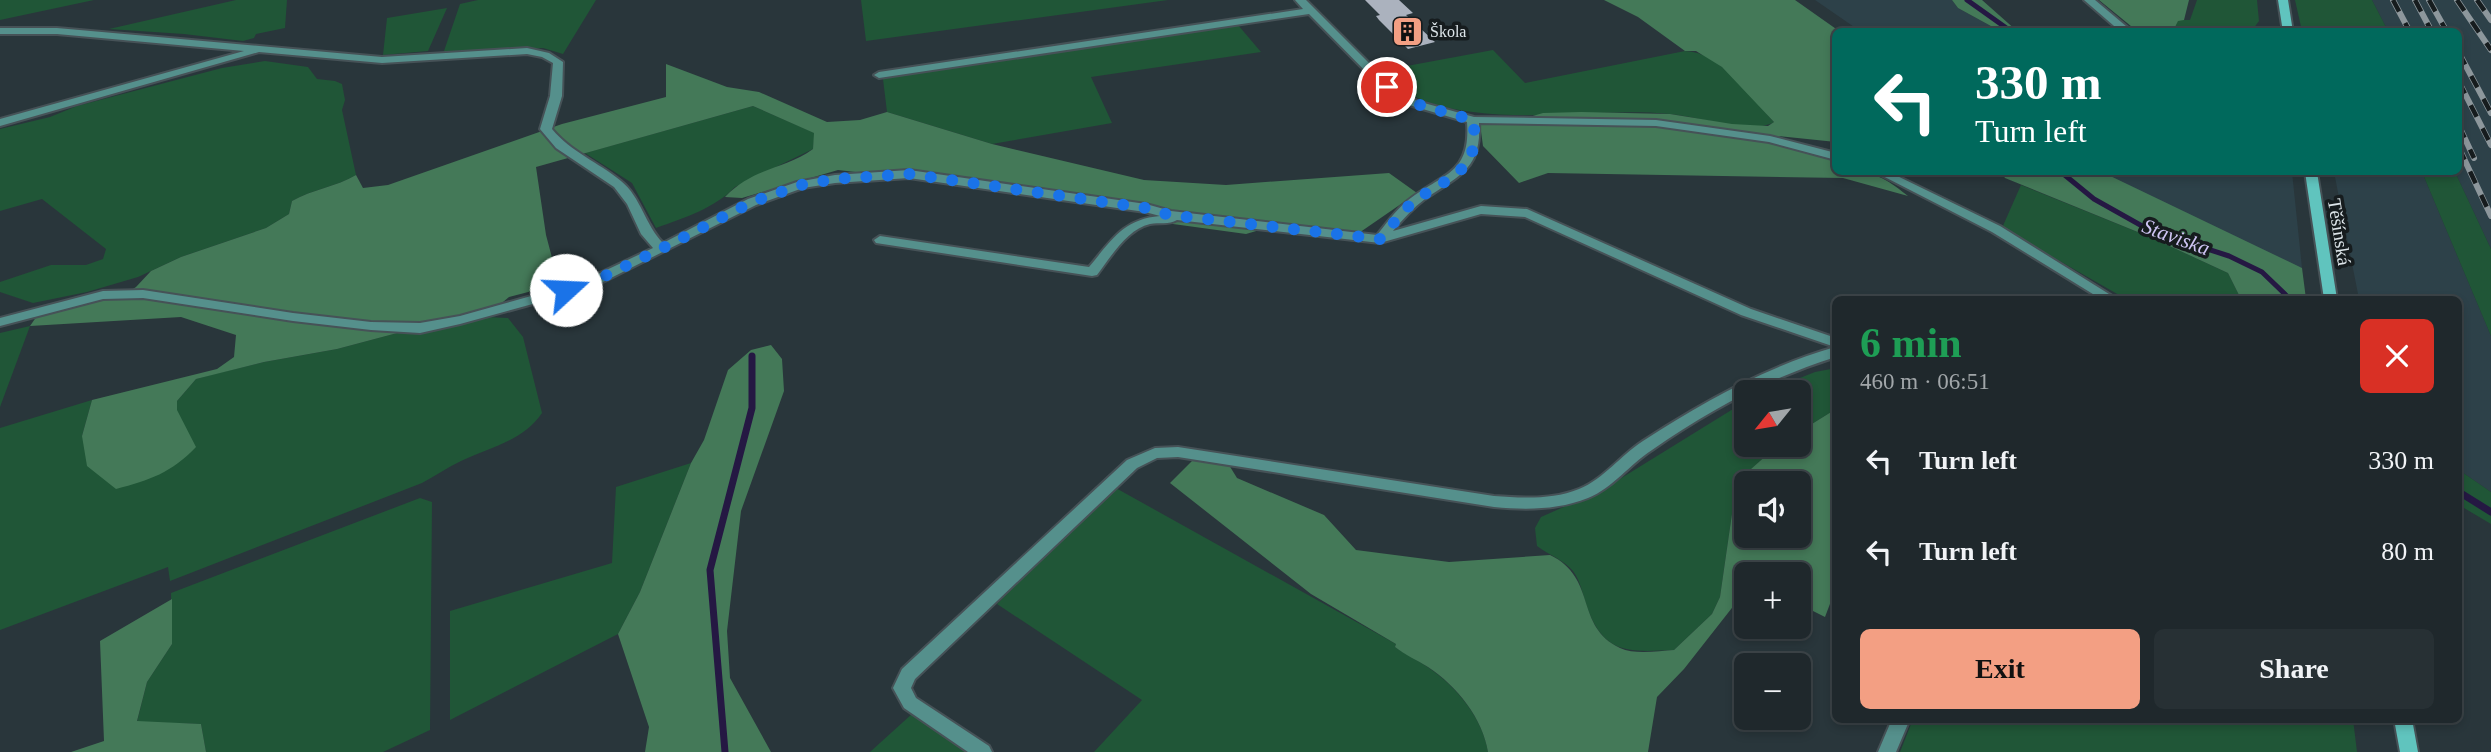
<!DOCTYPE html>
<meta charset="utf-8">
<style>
body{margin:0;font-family:"Times New Roman",serif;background:#273034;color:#f1f3f6;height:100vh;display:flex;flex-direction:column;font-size:26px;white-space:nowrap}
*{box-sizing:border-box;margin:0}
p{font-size:23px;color:#a1a6a9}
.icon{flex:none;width:38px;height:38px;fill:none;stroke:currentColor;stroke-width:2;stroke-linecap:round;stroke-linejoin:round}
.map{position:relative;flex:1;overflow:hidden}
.details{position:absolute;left:1832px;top:296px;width:630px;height:427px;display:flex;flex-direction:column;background:#1f282c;border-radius:10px;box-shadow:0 4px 10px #0003,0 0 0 2px #3c4448}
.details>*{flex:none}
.guide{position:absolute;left:1832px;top:28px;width:630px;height:147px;border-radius:10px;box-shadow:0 4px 10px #0003,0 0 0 2px #3c4448;background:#00695c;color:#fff;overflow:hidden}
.needle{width:46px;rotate:240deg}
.tools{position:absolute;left:1734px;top:380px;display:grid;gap:14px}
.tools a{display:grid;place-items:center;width:77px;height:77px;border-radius:10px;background:#1f282c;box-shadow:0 4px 10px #0003,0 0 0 2px #3c4448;font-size:35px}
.pin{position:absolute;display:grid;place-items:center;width:60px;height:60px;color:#fff;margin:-30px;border:4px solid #fff;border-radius:50%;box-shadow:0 2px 7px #0007}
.me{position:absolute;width:77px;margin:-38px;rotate:70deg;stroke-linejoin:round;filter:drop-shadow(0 0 5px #0008)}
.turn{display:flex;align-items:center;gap:24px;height:147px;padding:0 28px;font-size:32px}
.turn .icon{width:91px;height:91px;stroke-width:2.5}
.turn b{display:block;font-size:49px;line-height:60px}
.round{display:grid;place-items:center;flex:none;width:74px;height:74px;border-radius:10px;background:#273034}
.summary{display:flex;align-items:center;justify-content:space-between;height:119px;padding:0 28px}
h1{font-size:42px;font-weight:700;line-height:52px;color:#1e9e55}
.primary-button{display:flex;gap:14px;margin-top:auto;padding:14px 28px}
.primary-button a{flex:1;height:80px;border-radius:10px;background:#f39f83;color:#111;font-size:28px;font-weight:700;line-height:80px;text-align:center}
.primary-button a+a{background:#273034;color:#f1f3f6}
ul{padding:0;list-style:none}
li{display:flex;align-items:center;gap:21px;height:91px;padding:0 28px}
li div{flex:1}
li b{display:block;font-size:26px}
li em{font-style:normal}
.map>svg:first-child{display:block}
.built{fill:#2d4149}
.green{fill:#205637}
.forest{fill:#447958;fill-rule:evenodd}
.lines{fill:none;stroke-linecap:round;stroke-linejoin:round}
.stream-far1{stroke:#251843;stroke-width:5}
.stream{stroke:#251843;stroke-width:7}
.building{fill:#abb2be}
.minor-casing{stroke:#465257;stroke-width:4}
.secondary-casing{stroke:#465257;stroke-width:4}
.minor{fill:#55908c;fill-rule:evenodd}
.secondary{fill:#60c4be;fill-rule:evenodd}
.rail-casing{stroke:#8d979c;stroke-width:6}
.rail{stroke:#161c1e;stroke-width:4.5;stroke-dasharray:13;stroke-linecap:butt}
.route{stroke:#1a73e8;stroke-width:12;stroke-dasharray:0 21.6}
.labels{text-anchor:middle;stroke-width:7;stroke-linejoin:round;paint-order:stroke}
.far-poi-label{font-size:16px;fill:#dde5e9;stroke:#161c1e;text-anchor:start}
.street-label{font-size:19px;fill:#dde5e9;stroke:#161c1e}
.water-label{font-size:21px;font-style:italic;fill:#cec4f3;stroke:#161c1e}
</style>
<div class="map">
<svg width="2491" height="752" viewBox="0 0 2491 752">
<rect width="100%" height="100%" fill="#29363b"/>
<!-- built -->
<path class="built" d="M1815,0H1952L1958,8L2000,31H1860Z
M2372,0H2491V249L2455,172H2459V32L2388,31Z
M2066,172H2292L2302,268L2154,231Z
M2334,172H2422L2491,336V492L2459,470V299H2359Z"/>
<!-- green -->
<path class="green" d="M0,0H94L0,20Z
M236,0H287L285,28L256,34L254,38L243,41L184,34L109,29Z
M478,0H596L563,54L543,48L445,54L444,51L460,4Z
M861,0H1168L866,41Z
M2197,0H2257L2259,21L2253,29L2255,31L2173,32L2178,20H2190Z
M2295,0H2372L2388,31H2302Z
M447,8L428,51L383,55L387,18Z
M1238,25L1261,52L1091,77L1112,123L992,144L887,112L883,79L889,75Z
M1493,50L1525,83L1685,51C1721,52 1751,98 1774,122C1754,135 1695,116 1670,114C1605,108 1538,121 1473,112C1441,108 1410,99 1385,78L1387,72L1396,68Z
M265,61L308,67L317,79L335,81L342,84L345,100L342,110L356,175C336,187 313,189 292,201L289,214L266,228L181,257L138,277L87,292L33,303L0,292V282L51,265H86L103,259L106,249L42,199L0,211V129L50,117L77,106L222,68Z
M753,106L815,133L813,149L735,187C715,208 684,218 656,228L632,183L585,153Z
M2422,172H2455L2491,249V336Z
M2021,185L2150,237L2228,273L2241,299H2126L2002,228Z
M485,317L508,318L523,337L542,413C523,441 491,447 461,461C448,467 435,476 422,483L170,581L168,567L0,630V428L92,400L82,436L177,410V401L196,379L214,374L264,362L337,349L401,332Z
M30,326L0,407V333Z
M1836,368V409L1799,432V392H1765L1815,372Z
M1746,401V444L1778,445L1742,477L1736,486L1720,597L1712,614L1674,650C1629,652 1604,655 1587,607C1583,595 1580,580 1573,571C1564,560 1549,555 1537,546L1535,528L1541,517L1602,490Z
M691,463L640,592L618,634L450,720V611L612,563L616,487Z
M2459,470L2491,492V524L2459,505Z
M1114,487L1396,644L1395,647C1406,655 1418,660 1429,668C1457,687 1483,719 1488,752H1094L1142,700L997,604Z
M420,498L432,502L430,730L383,752H206L201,724L137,722L147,682L172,644L171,593Z
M913,713L970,752H870Z
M1913,719H2353L2357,752H1900Z"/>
<!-- forest -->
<path class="forest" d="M1604,0H1795L1839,31L1836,32V121L1831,122L1836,128V142L1778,136L1836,158V172C1873,172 1879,173 1908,196L1843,178L1548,173L1519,183L1483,146L1480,124L1509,123L1543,113L1581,112L1670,114L1732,124L1768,126L1774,122L1722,67L1696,51H1685L1638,17Z
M1952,0H1982L2017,31H2000L1958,8Z
M2099,0H2189L2184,20L2178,21L2173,31H2137Z
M666,64L727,87L759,92L827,122L860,120L887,112L992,144L1144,180L1226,185L1389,173L1417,193L1356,235L1270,227L1246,234L1173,224L1150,206L838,170L742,198L725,197C753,167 784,170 813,149L814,133L753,106L536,167L546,235L559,284L509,297L485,317L401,332L337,349L264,362L196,379L177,401V410L196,447C171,473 150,480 116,489L87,466L82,436L92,400L217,369L234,357L236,335L181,317L30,326L39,313L89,301L122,296L136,287L151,271L181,257L266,228L289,214L292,201C313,189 336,187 356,175L363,188L388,185L562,124L666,97Z
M2001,172H2102L2302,268L2306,299H2241L2228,273L2150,237L2005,178Z
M771,345L782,359L784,391L741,511L727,631L730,678L771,752H645L649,727L618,634L640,592L691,463L704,440L728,370L751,350Z
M1836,409V588L1825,617L1799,604V574H1746V590L1684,669L1657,697L1648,752H1488C1483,719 1457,686 1428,667C1417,660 1405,655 1395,647L1396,644L1311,594L1170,483L1194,459L1229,465L1237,478L1324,515L1356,550L1449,562L1550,555C1598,578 1574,626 1620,648C1635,655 1658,651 1674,650L1712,614L1720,597L1736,486L1742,477L1778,445L1799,444V432ZM1746,483H1799V536H1746Z
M172,599V644L147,682L137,721L201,724L206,752H71L104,741L100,641Z"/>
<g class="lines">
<!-- stream-far1 -->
<path class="stream-far1" d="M1967,0L2012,32
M2061,172L2094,199L2151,231L2229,256L2262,272L2290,299"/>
<!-- stream -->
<path class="stream" d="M2459,492L2491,512
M725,752L710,570L752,408V356"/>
</g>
<!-- building -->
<path class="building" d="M1365,0H1399L1413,13L1406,15L1435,42L1408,49L1379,20L1376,16L1380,15Z"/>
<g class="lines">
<defs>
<path id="minor" d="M1295,0H1306L1391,85L1417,101L1474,117L1656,120L1770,136L1836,153V160L1769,142L1656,126L1479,123C1482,170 1458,176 1425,199C1413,208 1403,219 1393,231L1481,206L1527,209L1751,309L1836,338V357C1769,378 1709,410 1652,450C1630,464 1613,488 1588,498C1558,510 1526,510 1494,507L1178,457L1157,458L1137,468L915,679L911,688L916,698L989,746L992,752H968L904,708L893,688L902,669L1127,460L1155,448L1178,447L1494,496C1522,498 1552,500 1579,489C1604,479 1621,455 1643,441C1703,402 1766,367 1835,347L1741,315L1525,217L1481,214L1380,243L1177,220C1169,225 1159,222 1150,224C1127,229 1110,258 1097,275L1092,276L876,243L874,240L880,236L1089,267C1111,241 1123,219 1160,216L1145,212L909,178L835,183L803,188L756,205L591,288L460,324L420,333L371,330L293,321L143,298L103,299L0,326V318L103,291L143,290L293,313L371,322L420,323L460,316L581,282L653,248L641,234L627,204L614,187L556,148L540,129L550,96L553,63L542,57L527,54L382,63L259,52L0,126V119L244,51L57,34H0V28H57L382,57L527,48L549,53L563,62L562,96L552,129C571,152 598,162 621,181C641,197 645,225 663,243L748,199L797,182L835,175L909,170L1146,204L1171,211L1377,235C1386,224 1395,211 1406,202C1441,173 1471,176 1467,122L1409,105L1383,89L1309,14L879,78L874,75L879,72L1303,9Z
M2084,0H2095L2133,32H2121Z
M1875,172H1889L2000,226L2117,299H2101L1992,232Z
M1892,719H1910L1896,752H1878Z"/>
<path id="secondary" d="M2278,0H2288L2293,32H2283Z
M2305,172H2317L2337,299H2324Z
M2394,719H2412L2418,752H2400Z"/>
</defs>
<!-- minor casing -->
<use href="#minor" class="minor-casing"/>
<!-- secondary casing -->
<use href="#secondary" class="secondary-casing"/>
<!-- minor -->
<use href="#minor" class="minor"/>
<!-- secondary -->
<use href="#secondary" class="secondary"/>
<defs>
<path id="rail" d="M2393,0L2410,32
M2415,0L2432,32
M2429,0L2447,32
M2457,0L2491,50
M2477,0L2491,20
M2459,53L2491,113
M2459,82L2491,145
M2459,126L2474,158
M2459,148L2491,216"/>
</defs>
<!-- rail casing -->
<use href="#rail" class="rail-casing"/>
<!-- rail -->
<use href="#rail" class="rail"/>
</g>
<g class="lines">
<!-- route -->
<path class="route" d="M566,290L586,285L661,249L752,202L801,185L835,179L909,174L1146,208L1170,215L1380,239C1390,228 1399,215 1410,205C1444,176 1482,176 1473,120L1413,103L1387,87"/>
</g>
<!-- icons -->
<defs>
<symbol id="building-square" viewBox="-11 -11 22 22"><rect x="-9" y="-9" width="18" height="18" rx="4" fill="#f39f83" stroke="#161c1e"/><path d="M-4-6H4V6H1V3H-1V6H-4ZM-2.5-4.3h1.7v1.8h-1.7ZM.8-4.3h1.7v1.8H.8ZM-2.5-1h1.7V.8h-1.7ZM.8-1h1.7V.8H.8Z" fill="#111"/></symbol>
</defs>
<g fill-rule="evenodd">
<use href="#building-square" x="1390" y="14" width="35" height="35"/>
</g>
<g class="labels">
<!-- far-poi labels -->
<g class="far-poi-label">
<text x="1430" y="37">Škola</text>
</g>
<!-- street labels -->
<g class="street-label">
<text transform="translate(2340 232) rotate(81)" y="7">Těšínská</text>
</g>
<!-- water labels -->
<g class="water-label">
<text transform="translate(2176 237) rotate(20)" y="7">Staviska</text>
</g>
</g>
</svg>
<div class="tools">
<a><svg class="needle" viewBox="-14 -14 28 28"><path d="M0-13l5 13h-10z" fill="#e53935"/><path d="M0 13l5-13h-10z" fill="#a1a6a9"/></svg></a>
<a><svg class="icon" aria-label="sound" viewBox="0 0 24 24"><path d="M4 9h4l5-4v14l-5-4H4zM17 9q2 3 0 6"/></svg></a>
<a>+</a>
<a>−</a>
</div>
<div class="pin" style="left:1387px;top:87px;background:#d93025"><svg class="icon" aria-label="arrive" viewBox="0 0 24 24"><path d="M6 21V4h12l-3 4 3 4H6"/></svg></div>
<svg class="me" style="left:566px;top:290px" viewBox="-20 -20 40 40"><circle r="19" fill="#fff"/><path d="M0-13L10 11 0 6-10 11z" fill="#1a73e8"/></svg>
<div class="guide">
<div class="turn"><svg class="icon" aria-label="left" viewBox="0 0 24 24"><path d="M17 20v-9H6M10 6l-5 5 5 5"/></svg><div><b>330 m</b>Turn left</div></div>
</div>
<section class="details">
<div class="summary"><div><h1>6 min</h1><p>460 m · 06:51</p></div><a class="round" style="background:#d93025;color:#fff"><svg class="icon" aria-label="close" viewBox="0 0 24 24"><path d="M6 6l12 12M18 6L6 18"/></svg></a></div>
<ul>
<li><svg class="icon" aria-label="left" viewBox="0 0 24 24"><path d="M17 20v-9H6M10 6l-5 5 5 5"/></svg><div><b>Turn left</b></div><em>330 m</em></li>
<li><svg class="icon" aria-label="left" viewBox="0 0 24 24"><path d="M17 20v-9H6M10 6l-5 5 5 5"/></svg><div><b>Turn left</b></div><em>80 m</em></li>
</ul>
<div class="primary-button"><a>Exit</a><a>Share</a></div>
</section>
</div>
